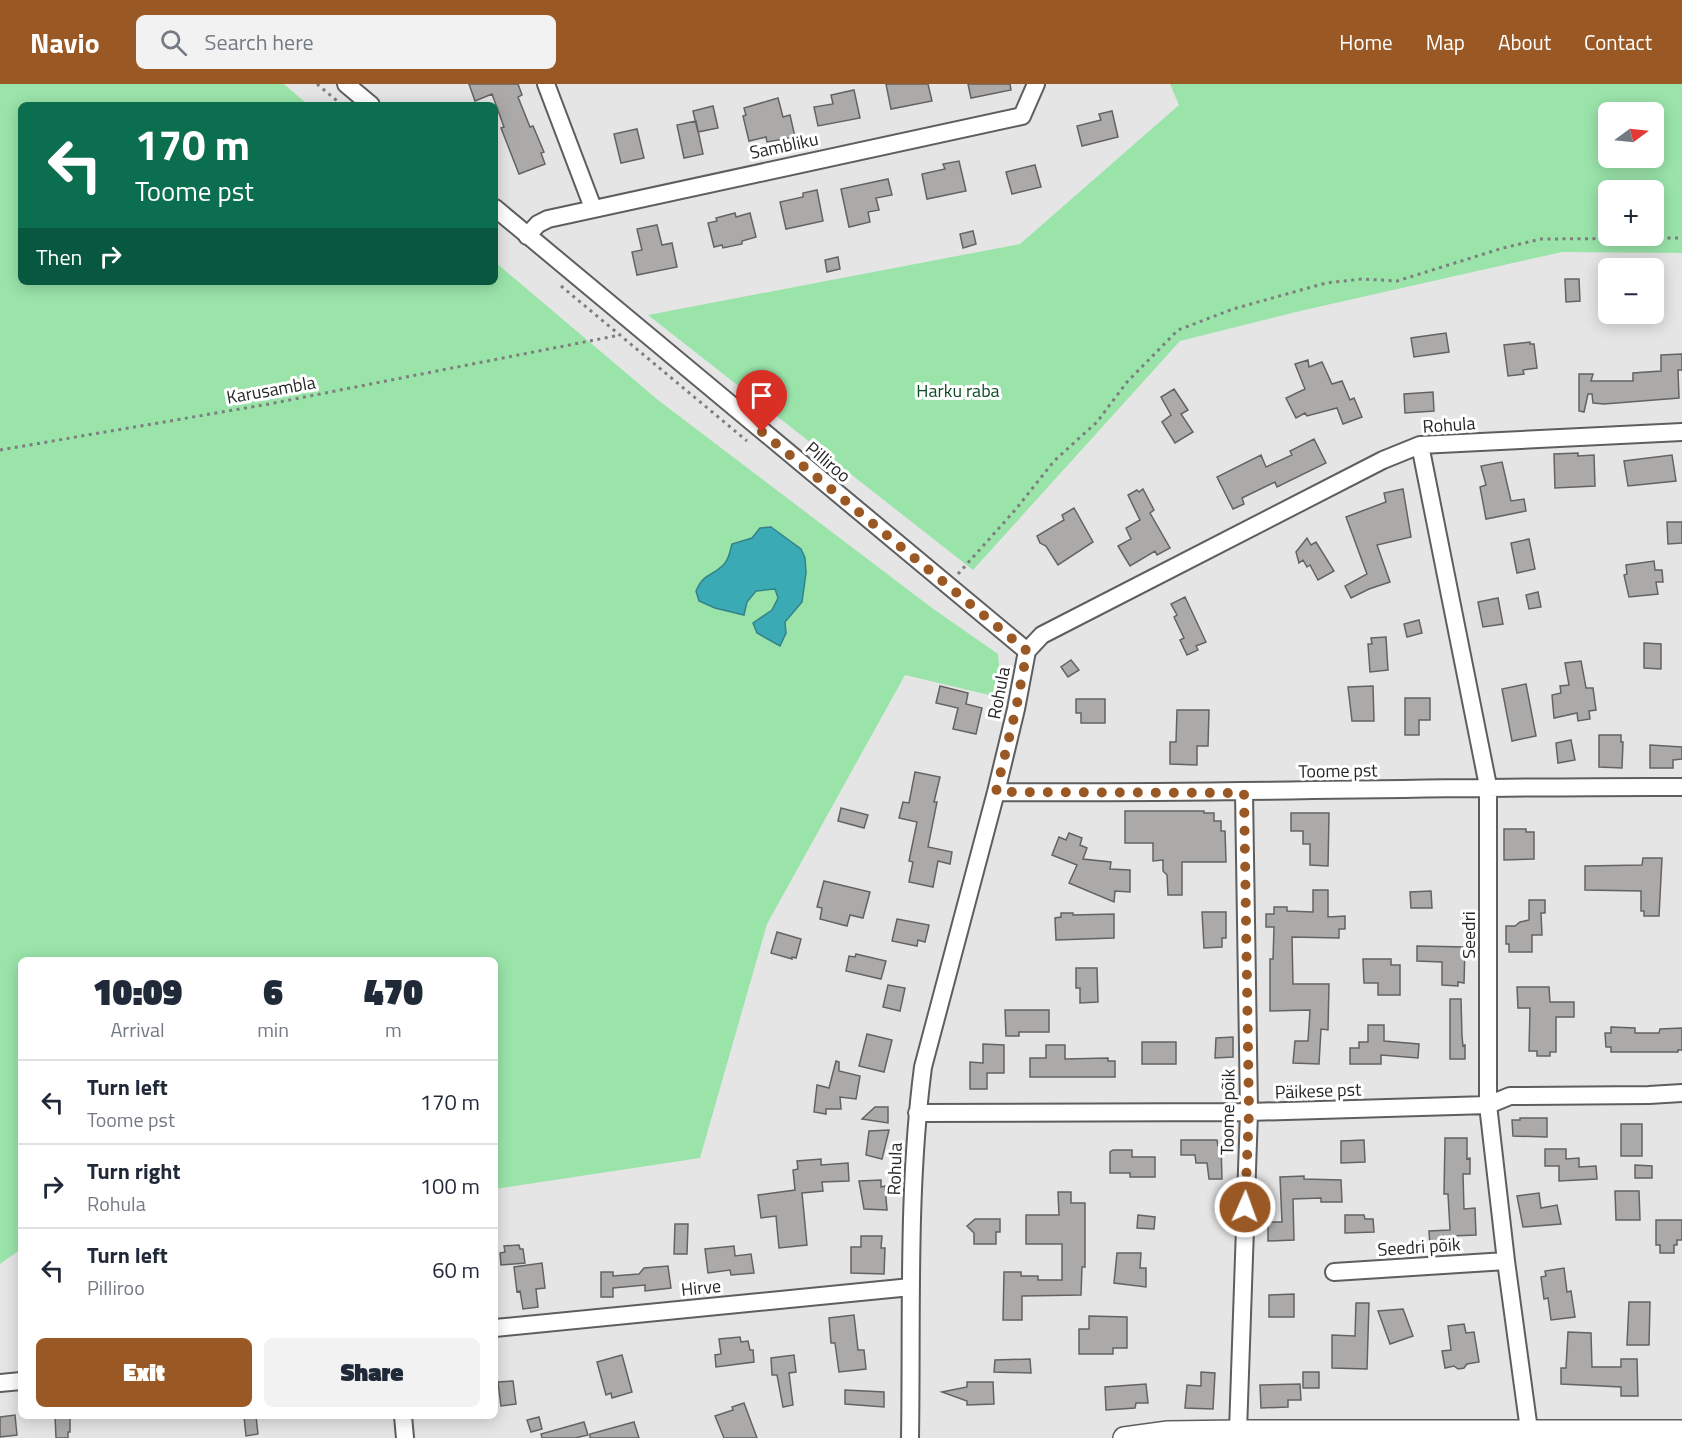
<!DOCTYPE html>
<meta charset="utf-8">
<style>
body{margin:0;font-family:"Titillium Web",sans-serif;background:#f2f2f3;color:#1f2937;height:100vh;display:flex;flex-direction:column;font-size:22px;white-space:nowrap}
*{box-sizing:border-box;margin:0}
p{font-size:20px;color:#747a83}
.icon{flex:none;width:33px;height:33px;fill:none;stroke:currentColor;stroke-width:2;stroke-linecap:round;stroke-linejoin:round}
.map{position:relative;flex:1;overflow:hidden}
.drawer{position:absolute;left:18px;top:873px;width:480px;height:462px;display:flex;flex-direction:column;background:#fff;border-radius:9px;box-shadow:0 3px 15px #0003}
.drawer>*{flex:none}
.hud{position:absolute;left:18px;top:18px;width:480px;height:183px;border-radius:9px;box-shadow:0 3px 15px #0003;background:#0b6e4f;color:#fff;overflow:hidden}
.needle{width:39px;rotate:75deg}
.tools{position:absolute;left:1598px;top:18px;display:grid;gap:12px}
.tools a{display:grid;place-items:center;width:66px;height:66px;border-radius:9px;background:#fff;box-shadow:0 3px 15px #0003;font-size:30px}
.pin{position:absolute;display:grid;place-items:center;width:51px;height:51px;color:#fff;margin:-62px -26px;border-radius:50% 50% 50% 0;rotate:-45deg;box-shadow:0 0 6px #0007}
.pin .icon{rotate:45deg}
.me{position:absolute;width:66px;margin:-33px;rotate:2deg;stroke-linejoin:round;filter:drop-shadow(0 0 4px #0008)}
.turn{display:flex;align-items:center;gap:21px;height:126px;padding:0 18px;font-size:27px}
.turn .icon{width:78px;height:78px;stroke-width:2.5}
.turn b{display:block;font-size:42px;line-height:51px}
.then{display:flex;align-items:center;height:57px;padding:0 18px;background:#0003;gap:12px;font-size:22px}
.eta{display:flex;justify-content:space-evenly;align-items:center;height:102px;text-align:center}
.eta b{font-size:36px;font-weight:800;line-height:42px}
.primary-button{display:flex;gap:12px;margin-top:auto;padding:12px 18px}
.primary-button a{flex:1;height:69px;border-radius:9px;background:#9a5924;color:#fff;font-size:24px;font-weight:800;line-height:69px;text-align:center}
.primary-button a+a{background:#f2f2f3;color:#1f2937}
ul{padding:0;list-style:none}
li{display:flex;align-items:center;gap:18px;height:84px;padding:0 18px;border-top:2px solid #e0e1e3}
li div{flex:1}
li b{display:block;font-size:22px}
li em{font-style:normal}
header{display:flex;align-items:center;gap:36px;box-sizing:border-box;height:84px;padding:0 30px;background:#9a5924;color:#fff}
header strong{font-size:28px}
nav{display:flex;gap:33px;margin-inline-start:auto;font-size:21px}
.search{width:420px;height:54px;background:#f2f2f3;display:flex;align-items:center;gap:15px;box-sizing:border-box;padding:0 21px;border-radius:9px;color:#747a83;font-size:22px}
.map>svg:first-child{display:block}
.green{fill:#9ae4aa;fill-rule:evenodd}
.water{fill:#3aaab4;stroke:#348289;stroke-width:1.5}
.building{fill:#abaaa9;stroke:#646363;stroke-width:1.5}
.lines{fill:none;stroke-linecap:round;stroke-linejoin:round}
.minor-casing{stroke:#5e5e5f;stroke-width:20}
.major-casing{stroke:#5e5e5f;stroke-width:24}
.path{stroke:#7e7e7f;stroke-width:3;stroke-dasharray:3 4.5;stroke-linecap:butt}
.minor{stroke:#fff;stroke-width:16}
.major{stroke:#fff;stroke-width:21}
.route{stroke:#9a5924;stroke-width:10;stroke-dasharray:0 18}
.labels{text-anchor:middle;stroke-width:6;stroke-linejoin:round;paint-order:stroke}
.street-label{font-size:18px;fill:#262626;stroke:#fff}
.park-label{font-size:18px;fill:#0b4b23;stroke:#fff}
</style>
<header>
<strong>Navio</strong>
<div class="search"><svg class="icon" aria-label="search" viewBox="0 0 24 24"><circle cx="10" cy="10" r="6"/><path d="M15 15l6 6"/></svg>Search here</div>
<nav><a>Home</a><a>Map</a><a>About</a><a>Contact</a></nav>
</header>
<div class="map">
<svg width="1682" height="1354" viewBox="0 0 1682 1354">
<rect width="100%" height="100%" fill="#e5e5e6"/>
<!-- green -->
<path class="green" d="M0,0H284L308,21H21V198H495V178L658,316L932,524L998,570L1002,614L905,591L767,840L700,1074L495,1105V876H21V1165L0,1180Z
M1170,0H1682V169L1562,168L1300,227L1180,257L973,486L648,231L1020,160L1179,21ZM1608,28H1653V74H1608ZM1608,106H1653V152H1608Z"/>
<!-- water -->
<path class="water" d="M771,443L801,465L805,474L806,489L802,518L785,538L786,549L780,562L757,549L753,539L772,526L778,514L775,505L756,507L747,518L744,531L715,524L699,517L696,507C704,489 709,494 721,483C728,478 730,468 732,460L752,454L760,444Z"/>
<!-- building -->
<path class="building" d="M469,0H518L522,11L518,13L530,43L533,42L544,68L541,69L545,80L519,90L501,44L504,43L492,10L475,17Z
M886,0H928L932,17L891,25Z
M968,0H1010L1011,6L971,14Z
M854,6L860,34L818,42L814,23L833,20L831,11Z
M778,14L783,33L790,31L795,53L767,58L766,53L749,57L743,32L746,31L744,24Z
M713,22L718,44L698,48L693,27Z
M1112,27L1118,53L1082,62L1077,42L1101,36L1099,30Z
M696,37L703,70L684,74L677,41Z
M637,45L644,74L621,79L614,50Z
M959,77L966,107L927,115L922,90L945,85L943,80Z
M1035,81L1041,103L1012,110L1006,88Z
M888,95L892,111L876,114L879,126L868,128L870,138L849,143L841,105Z
M817,106L823,137L786,145L780,118L803,113V109Z
M735,129L736,133L750,129L756,153L742,157V160L723,164L722,161L714,163L708,139L717,137L716,134Z
M657,141L662,161L672,159L677,183L637,191L632,168L642,166L637,145Z
M973,147L976,160L963,164L960,150Z
M838,173L840,185L827,188L825,176Z
M1565,195H1579L1580,217L1566,218Z
M1446,249L1449,268L1414,273L1411,254Z
M1530,258V260H1534L1537,284L1523,286L1524,290L1508,292L1504,261Z
M1682,270V286H1678L1679,314L1604,320L1593,319L1592,310H1588L1584,328L1579,327V290H1593L1591,297H1633V289L1661,287V271Z
M1308,276L1309,283L1322,278L1332,300L1342,297L1350,316L1354,314L1362,333L1343,340L1337,324L1307,332L1305,329L1296,334L1286,314L1305,305L1295,280Z
M1174,305L1188,326L1181,330L1193,348L1175,359L1162,338L1171,331L1161,313Z
M1433,308L1434,327L1405,329L1404,310Z
M1314,355L1326,379L1277,403L1275,398L1242,414L1244,420L1233,425L1217,393L1261,371L1266,383L1292,371L1290,367Z
M1578,369V372L1594,371L1595,402L1555,404L1554,370Z
M1672,371L1676,397L1628,402L1624,377Z
M1502,378L1511,417L1524,415L1526,427L1486,435L1480,403L1486,401L1481,382Z
M1143,405L1154,426L1150,429L1170,464L1157,471L1155,467L1130,482L1118,462L1131,455L1126,444L1140,436L1128,411L1137,406L1139,408Z
M1403,405L1411,453L1377,461L1390,498L1369,505L1351,514L1345,502L1367,490L1346,433L1386,418L1384,409Z
M1074,424L1093,458L1058,481L1046,462L1040,459L1037,452L1064,436L1062,431Z
M1667,438H1682V459L1668,460Z
M1307,454L1311,461L1316,458L1334,487L1318,496L1310,481L1307,483L1303,476L1299,479L1296,468Z
M1529,455L1535,485L1517,489L1511,459Z
M1654,477L1655,486H1662L1663,498H1656L1658,510L1629,513L1624,491L1627,490L1626,481Z
M1538,508L1541,523L1529,525L1526,511Z
M1185,513L1206,558L1196,562L1198,566L1187,571L1180,556L1184,554L1174,533L1177,531L1171,520Z
M1498,514L1503,540L1483,543L1478,518Z
M1419,536L1422,549L1407,553L1404,540Z
M1386,553L1388,586L1370,588L1368,560H1372L1371,554Z
M1644,559L1661,560V585L1644,584Z
M1071,576L1079,586L1068,593L1061,583Z
M1581,577L1586,604H1593L1596,626L1589,627L1590,635L1578,637L1577,629L1554,634L1552,611L1561,609L1560,602L1569,601L1565,579Z
M1526,600L1536,652L1512,657L1502,605Z
M940,602L968,609L966,620L982,624L976,650L953,645L958,624L936,619Z
M1373,602L1374,637H1352L1348,603Z
M1405,614H1430V636H1419V651H1405Z
M1076,615H1105V639H1081V629H1076Z
M1177,626H1209L1208,662H1197V681L1170,680V658H1176Z
M1599,651H1621V658H1623L1622,684L1599,683Z
M1571,656L1575,676L1558,679L1556,659Z
M1650,661L1682,663V675L1673,676V684H1650Z
M915,688L940,693L934,718H937L928,763L952,768L950,780L938,777L933,803L909,798L913,778L909,777L917,738L899,734L903,718L909,719Z
M841,724L868,731L864,744L838,737Z
M1125,727H1204V729H1214V737H1221V747H1225L1226,778H1182V811H1168L1167,791L1163,787V776L1153,777V759H1125Z
M1291,729H1329L1328,782L1310,781V760H1303V747H1291Z
M1504,745H1526V748H1534V775L1504,776Z
M1069,749L1082,754L1080,761L1087,764L1083,775L1111,778L1110,785L1130,786V808L1115,807L1114,818L1069,799L1077,781L1052,771L1059,753L1066,756Z
M1643,774H1662L1659,832H1644V827H1641V807L1585,806V782L1642,781Z
M824,797L870,808L863,834L850,831L847,842L820,835L822,824L817,823Z
M1313,806H1328V833L1345,832V845H1339V854L1292,853L1293,900H1329L1328,946L1321,945L1319,980L1293,979L1295,957H1308L1310,926L1270,927V875H1273L1274,843H1266V830H1274V823H1287V827L1313,828Z
M1431,807L1432,824H1411L1410,808Z
M1529,816H1545V829H1541L1542,851H1532V868H1509V860H1506V842H1515L1520,838L1529,836Z
M1202,828H1226V854H1222V863L1204,864Z
M1061,829H1073V831L1114,830V854L1056,856L1055,834L1061,833Z
M897,835L929,841L925,858L918,856L917,862L892,857Z
M777,848L801,855L796,874L792,873V875L771,869Z
M1417,862L1465,863L1464,899L1458,898V902L1442,901V878L1417,877Z
M856,870L886,877L881,895L846,887L849,872L855,873Z
M1363,875H1391V881H1400V911H1378V899H1364Z
M1076,884H1097L1098,918L1080,919V904H1076Z
M888,901L905,904L900,927L883,923Z
M1517,903H1549L1550,918H1574V933H1556V968H1550V972H1537V967H1529L1530,924H1518Z
M1450,915H1461L1462,952L1463,962L1465,961V975H1450Z
M1005,926H1049V948H1019V952H1006Z
M1368,941H1384V957L1419,960L1418,974L1381,971V980H1350V964H1359V958H1368Z
M1611,943L1635,944V949H1659L1660,945L1682,944V966H1678V968H1611V963H1606L1605,949H1611Z
M867,950L892,956L884,988L859,982Z
M1233,953V973L1215,974L1216,954Z
M1142,958H1176V980H1142Z
M983,960L1004,961V989H987V1005H970V978L983,979Z
M1046,961H1065V975L1108,974V977H1115V993H1030V974H1046Z
M836,977L839,978V987L860,992L856,1015L840,1013L841,1025H826V1030L814,1028L817,1001L829,1004Z
M875,1023H888V1039L862,1035Z
M1520,1034H1547V1053L1513,1052L1512,1036H1520Z
M1621,1040H1642V1072H1621Z
M889,1046L882,1075L866,1071L869,1047Z
M1445,1054H1467V1075L1470,1074V1090H1463L1464,1125L1475,1124L1476,1151L1451,1152L1452,1160L1430,1162L1429,1147L1450,1146L1448,1110H1444Z
M1181,1056H1217L1218,1062H1221L1222,1095H1209L1207,1079H1196L1195,1071H1181Z
M1364,1056L1365,1078L1341,1079V1057Z
M1545,1065H1566V1075L1579,1074V1083L1596,1082L1597,1095L1559,1097V1082H1545Z
M1113,1066H1132V1073H1155V1093H1130V1089H1110V1068Z
M821,1075V1081L848,1079L849,1097L822,1098L823,1107L802,1109L807,1161L779,1164L776,1132L761,1134L758,1111L795,1106L793,1086L798,1085L797,1077Z
M1635,1081L1652,1082V1094H1635Z
M1304,1092V1095L1341,1096L1342,1118H1321V1114L1293,1115L1294,1156L1268,1157V1138H1282L1280,1093Z
M881,1096V1103L885,1102L887,1126L864,1125L859,1097Z
M1615,1107H1639L1640,1136H1616Z
M1058,1108H1071V1119H1085V1183H1082L1081,1211L1022,1212V1236H1003L1004,1188H1021V1192H1038V1196H1062V1160H1026V1131H1059Z
M1539,1109L1541,1124L1557,1121L1561,1140L1523,1143L1517,1112Z
M1138,1131L1155,1133L1154,1145L1137,1144Z
M1345,1131H1364L1365,1135H1373L1374,1148L1345,1149Z
M975,1135H1000V1148H996V1160H974V1149L967,1142Z
M1656,1136H1682V1156H1677V1161H1674V1169H1660V1161H1656Z
M675,1140H688L687,1170H674Z
M861,1152H882L881,1164H885L884,1190L851,1189V1163H861Z
M519,1161L520,1165H523L525,1179L501,1181L500,1169L505,1168L504,1162Z
M734,1162L735,1172L751,1170L754,1189L731,1191L730,1186L708,1189L705,1165Z
M1117,1169H1141L1140,1184H1146V1203L1114,1199Z
M542,1179L545,1204L536,1205L538,1223L523,1225L520,1207L517,1208L514,1183Z
M668,1182L671,1204L645,1207V1201L613,1204V1213H601V1188H613V1192L639,1190L644,1184Z
M1564,1184L1567,1208L1571,1207L1575,1233L1551,1236L1548,1214L1544,1215L1541,1193L1546,1192L1545,1187Z
M1294,1210V1233H1269V1211Z
M1629,1218H1650L1649,1261H1627Z
M1356,1219H1369L1367,1285L1332,1284V1251L1355,1252Z
M1403,1225L1413,1252L1390,1260L1378,1227Z
M854,1231L858,1266H864L866,1285L839,1288L835,1259H831L829,1234Z
M1089,1232L1127,1233V1264H1113V1270H1079V1245H1089Z
M1464,1240L1466,1249L1474,1248L1479,1278L1467,1280L1464,1284L1458,1285L1454,1282L1445,1284L1442,1267L1451,1266L1448,1242Z
M1568,1248L1591,1249L1592,1283H1621V1275H1637L1638,1312H1621V1303L1561,1300V1284H1566Z
M740,1253L741,1258L748,1257L750,1266H753L754,1278L716,1283L715,1271L721,1270L719,1255Z
M622,1271L632,1308L612,1314L611,1309L606,1311L597,1278Z
M794,1271L796,1288L789,1289L793,1321L783,1323L777,1291H772L771,1274Z
M1030,1275L1031,1289L994,1288L995,1276Z
M1201,1288L1215,1289L1213,1325L1185,1324L1187,1301L1201,1302Z
M1303,1288H1319V1304H1303Z
M513,1297L516,1320L501,1322L498,1298Z
M967,1298H993L994,1320L967,1321V1317L942,1308L967,1303Z
M1146,1300L1148,1319H1136L1135,1324L1106,1326L1105,1303Z
M1300,1300L1301,1316H1288V1323L1261,1324L1260,1301Z
M845,1306L884,1308V1323L845,1320Z
M744,1319L757,1354H724L715,1332L733,1326L732,1323Z
M15,1331L17,1351L0,1353V1333Z
M55,1332H70V1348H68V1354H56Z
M244,1332H256L258,1350L246,1352Z
M539,1333L542,1345L531,1348L527,1336Z
M584,1338L588,1351L575,1354H542L541,1350Z
M634,1338L639,1354H590V1350Z"/>
<g class="lines">
<defs>
<path id="minor" d="M346,0L371,21
M546,0L593,124
M495,124L1027,567
M527,152L538,140L548,135L1022,32L1036,0
M1420,361L1488,702V1021L1506,1177L1529,1346
M996,708C1225,710 1453,702 1682,703
M917,1029L1249,1028L1488,1021L1510,1012L1649,1011L1682,1009
M1334,1188L1506,1177
M495,1244L911,1203
M0,1299L21,1297
M403,1332L405,1354
M1238,1347L1249,1028L1244,709
M910,1354C912,1231 907,1106 923,983L996,708L1016,625L1027,567L1042,551L1383,376L1420,361L1682,348"/>
<path id="major" d="M1124,1354L1168,1348L1238,1347H1682"/>
</defs>
<!-- minor casing -->
<use href="#minor" class="minor-casing"/>
<!-- major casing -->
<use href="#major" class="major-casing"/>
<!-- path -->
<path class="path" d="M317,0L342,21
M561,202L747,357
M0,366L269,320L620,251
M958,490L1016,425L1054,377L1097,338L1127,298L1178,246L1233,225L1326,199L1362,195L1397,197L1503,164L1541,155L1682,154"/>
<!-- minor -->
<use href="#minor" class="minor"/>
<!-- major -->
<use href="#major" class="major"/>
</g>
<g class="lines">
<!-- route -->
<path class="route" d="M762,348L1027,567L1016,625L996,708L1244,709L1249,1028L1245,1123"/>
</g>
<g class="labels">
<!-- street labels -->
<g class="street-label">
<text transform="translate(784 62) rotate(-12)" y="6">Sambliku</text>
<text transform="translate(271 306) rotate(-10)" y="6">Karusambla</text>
<text transform="translate(1449 341) rotate(-4)" y="6">Rohula</text>
<text transform="translate(828 378) rotate(40)" y="6">Pilliroo</text>
<text transform="translate(999 609) rotate(-79)" y="6">Rohula</text>
<text transform="translate(1338 687) rotate(-1)" y="6">Toome pst</text>
<text transform="translate(1469 851) rotate(-90)" y="6">Seedri</text>
<text transform="translate(1318 1007) rotate(-2)" y="6">Päikese pst</text>
<text transform="translate(1228 1028) rotate(-89)" y="6">Toome põik</text>
<text transform="translate(895 1085) rotate(-88)" y="6">Rohula</text>
<text transform="translate(1419 1163) rotate(-4)" y="6">Seedri põik</text>
<text transform="translate(701 1204) rotate(-6)" y="6">Hirve</text>
</g>
<!-- park labels -->
<g class="park-label">
<text x="958" y="313">Harku raba</text>
</g>
</g>
</svg>
<div class="tools">
<a><svg class="needle" viewBox="-14 -14 28 28"><path d="M0-13l5 13h-10z" fill="#e53935"/><path d="M0 13l5-13h-10z" fill="#747a83"/></svg></a>
<a>+</a>
<a>−</a>
</div>
<div class="pin" style="left:762px;top:348px;background:#d93025"><svg class="icon" aria-label="arrive" viewBox="0 0 24 24"><path d="M6 21V4h12l-3 4 3 4H6"/></svg></div>
<svg class="me" style="left:1245px;top:1123px" viewBox="-20 -20 40 40"><circle r="17" fill="#9a5924" stroke="#fff" stroke-width="3"/><path d="M0-11L8 9 0 5-8 9z" fill="#fff"/></svg>
<div class="hud">
<div class="turn"><svg class="icon" aria-label="left" viewBox="0 0 24 24"><path d="M17 20v-9H6M10 6l-5 5 5 5"/></svg><div><b>170 m</b>Toome pst</div></div>
<div class="then">Then<svg class="icon" aria-label="right" viewBox="0 0 24 24"><path d="M7 20v-9h11M14 6l5 5-5 5"/></svg></div>
</div>
<section class="drawer">
<div class="eta">
<div><b>10:09</b><p>Arrival</p></div>
<div><b>6</b><p>min</p></div>
<div><b>470</b><p>m</p></div>
</div>
<ul>
<li><svg class="icon" aria-label="left" viewBox="0 0 24 24"><path d="M17 20v-9H6M10 6l-5 5 5 5"/></svg><div><b>Turn left</b><p>Toome pst</p></div><em>170 m</em></li>
<li><svg class="icon" aria-label="right" viewBox="0 0 24 24"><path d="M7 20v-9h11M14 6l5 5-5 5"/></svg><div><b>Turn right</b><p>Rohula</p></div><em>100 m</em></li>
<li><svg class="icon" aria-label="left" viewBox="0 0 24 24"><path d="M17 20v-9H6M10 6l-5 5 5 5"/></svg><div><b>Turn left</b><p>Pilliroo</p></div><em>60 m</em></li>
</ul>
<div class="primary-button"><a>Exit</a><a>Share</a></div>
</section>
</div>
